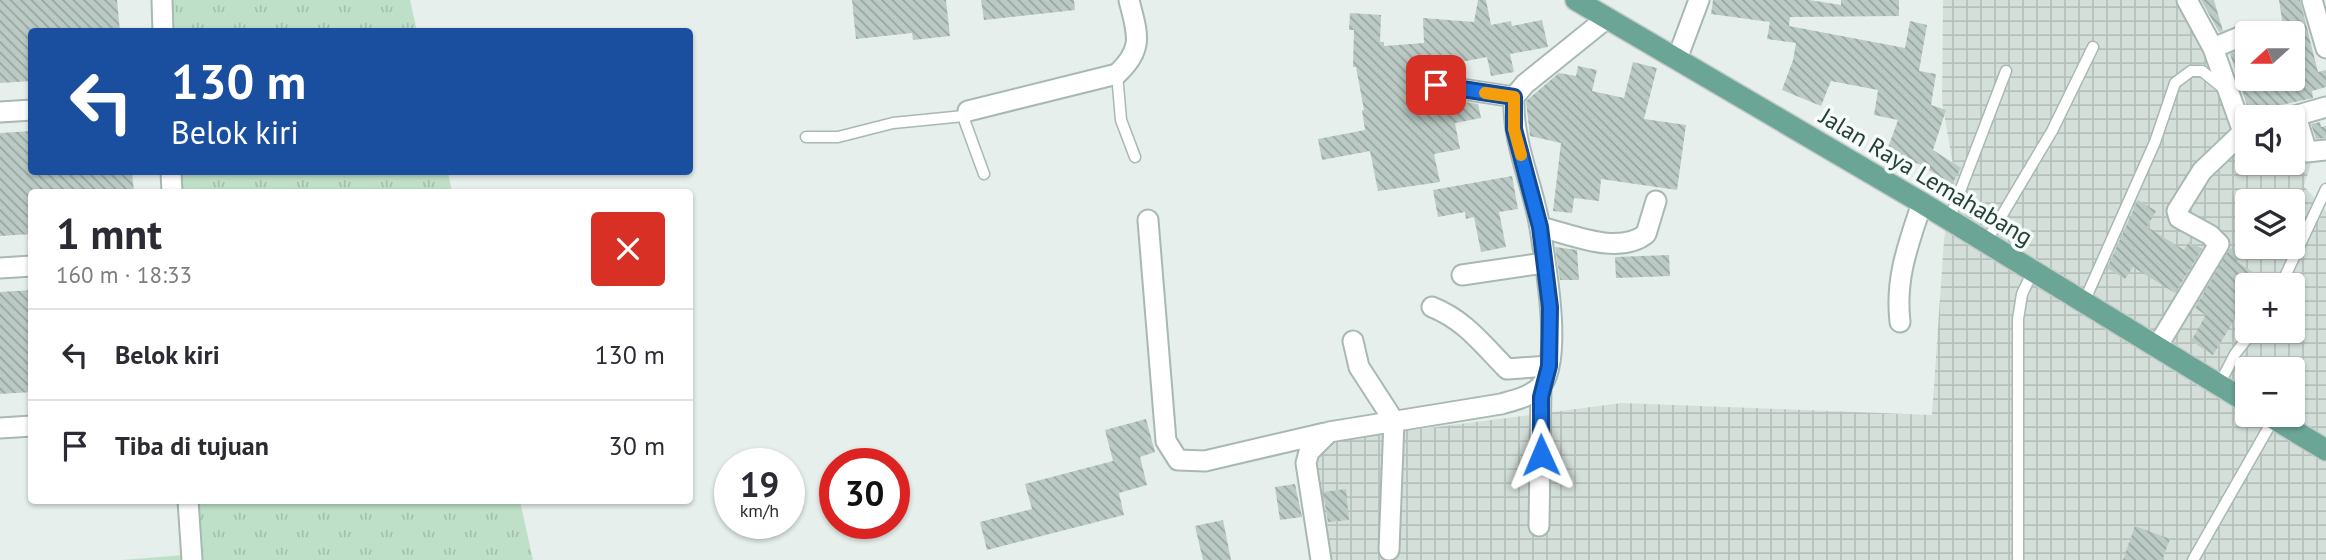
<!DOCTYPE html>
<html lang="id">
<meta charset="utf-8">
<style>
body{margin:0;font-family:"PT Sans",sans-serif;background:#f2f2f3;color:#2b2b33;height:100vh;display:flex;flex-direction:column;font-size:26px;white-space:nowrap}
*{box-sizing:border-box;margin:0}
p{font-size:23px;color:#7c7c81}
.icon{flex:none;width:38px;height:38px;fill:none;stroke:currentColor;stroke-width:2;stroke-linecap:round;stroke-linejoin:round}
.map{position:relative;flex:1;overflow:hidden}
.panel{position:absolute;left:28px;top:189px;width:665px;height:315px;display:flex;flex-direction:column;background:#fff;border-radius:7px;box-shadow:0 2px 5px #0004}
.panel>*{flex:none}
.hud{position:absolute;left:28px;top:28px;width:665px;height:147px;border-radius:7px;box-shadow:0 2px 5px #0004;background:#1a4fa0;color:#fff;overflow:hidden}
.needle{width:46px;rotate:249deg}
.buttons{position:absolute;left:2235px;top:21px;display:grid;gap:14px}
.buttons a{display:grid;place-items:center;width:70px;height:70px;border-radius:7px;background:#fff;box-shadow:0 2px 5px #0004;font-size:35px}
.speed{position:absolute;left:714px;top:448px;display:flex;gap:14px;font-size:35px;font-weight:700;text-align:center}
.speed>*{display:grid;place-content:center;width:91px;height:91px;border-radius:50%;background:#fff;box-shadow:0 2px 5px #0004;line-height:1}
.speed small{font-size:18px;font-weight:400}
.speed .limit{border:10px solid #d22;background:#fff;color:#111}
.pin{position:absolute;display:grid;place-items:center;width:60px;height:60px;color:#fff;margin:-30px;border-radius:14px;box-shadow:0 4px 10px #0006}
.me{position:absolute;width:77px;margin:-38px;rotate:359deg;stroke-linejoin:round;filter:drop-shadow(0 0 5px #0008)}
.turn{display:flex;align-items:center;gap:24px;height:147px;padding:0 28px;font-size:32px}
.turn .icon{width:91px;height:91px;stroke-width:2.5}
.turn b{display:block;font-size:49px;line-height:60px}
.round{display:grid;place-items:center;flex:none;width:74px;height:74px;border-radius:7px;background:#f2f2f3}
.summary{display:flex;align-items:center;justify-content:space-between;height:119px;padding:0 28px}
h1{font-size:42px;font-weight:700;line-height:52px}
ul{padding:0;list-style:none}
li{display:flex;align-items:center;gap:21px;height:91px;padding:0 28px;border-top:2px solid #e1e1e2}
li div{flex:1}
li b{display:block;font-size:26px}
li em{font-style:normal}
.map>svg:first-child{display:block}
.industrial{fill:url(#industrial-grid);fill-rule:evenodd}
.grass{fill:url(#grass-tufts)}
.building{fill:url(#building-back-hatch)}
.lines{fill:none;stroke-linecap:round;stroke-linejoin:round}
.service-casing{stroke:#a8b8b2;stroke-width:13}
.minor-casing{stroke:#a8b8b2;stroke-width:23}
.primary-casing{stroke:#c2cac8;stroke-width:24}
.service{stroke:#fff;stroke-width:10}
.minor{stroke:#fff;stroke-width:19}
.primary{stroke:#6aa596;stroke-width:21}
.route-casing{stroke:#114b97;stroke-width:18}
.route{stroke:#1a73e8;stroke-width:12}
.slow{stroke:#f59e0b;stroke-width:12}
.labels{text-anchor:middle;stroke-width:7;stroke-linejoin:round;paint-order:stroke}
.street-label{font-size:24px;fill:#24423a;stroke:#f7fbf9}
</style>
<div class="map">
<svg width="2326" height="560" viewBox="0 0 2326 560">
<defs>
<pattern id="industrial-grid" width="8" height="8" patternUnits="userSpaceOnUse" patternTransform="scale(1.75)"><rect width="8" height="8" fill="#d4dfda"/><path d="M0 4h8M4 0v8" fill="none" stroke="#b6c1bc"/></pattern>
<pattern id="grass-tufts" width="24" height="20" patternUnits="userSpaceOnUse" patternTransform="scale(1.75)"><rect width="24" height="20" fill="#bfe0c8"/><path d="M3 7l-1-3M5 7V3M7 7l1-3M15 17l-1-3M17 17v-4M19 17l1-3" fill="none" stroke="#a4c1ad"/></pattern>
<pattern id="building-back-hatch" width="6" height="6" patternUnits="userSpaceOnUse" patternTransform="scale(1.75)"><rect width="6" height="6" fill="#bbcac4"/><path d="M-1 5l2 2M0 0l6 6M5-1l2 2" fill="none" stroke="#98a6a0"/></pattern>
</defs>
<rect width="100%" height="100%" fill="#e6efeb"/>
<!-- industrial -->
<path class="industrial" d="M1943,0H2180L2211,44L2236,130L2247,151V163H2254L2258,170L2313,157L2304,186L2326,211V560H1326L1312,443L1622,403L1932,415L1944,240L1954,171L1942,102ZM2247,201H2292V247H2247ZM2247,285H2292V331H2247ZM2247,369H2292V415H2247Z"/>
<!-- grass -->
<path class="grass" d="M172,0H410L417,31H173Z
M179,172H448L452,192H180Z
M194,500L520,501L533,560H122L196,554Z"/>
<!-- building -->
<path class="building" d="M0,0H117L120,32H32V81L0,83Z
M852,0H946L950,36L913,40L912,33L856,39Z
M981,0H1074L1075,10L984,20Z
M1478,0H1486L1491,25L1511,21L1512,26L1542,20L1548,47L1510,54L1514,72L1491,76L1487,57L1451,64V67L1423,70L1429,103L1448,99L1478,104L1481,118L1455,123L1460,149L1434,154L1440,182L1378,191L1370,151L1322,160L1318,139L1365,130L1362,110H1364L1356,67H1353L1354,30H1349L1350,13L1381,15L1380,42H1384V46L1424,43L1423,18L1474,22Z
M1713,0H1809L1841,5V0H1899V16L1790,17L1789,26L1905,48L1910,21L1927,25L1919,71L1936,74L1931,105L1946,110L1933,150L1961,168L1952,184L1919,164L1886,153L1898,120L1874,115L1878,90L1831,81L1821,106L1782,90L1793,60L1796,43L1767,39L1770,22L1711,14Z
M2201,0H2214L2223,31L2219,32Z
M2279,0H2300L2318,72L2326,70V87L2312,91L2313,98L2249,112L2230,54L2247,47V79H2292V33H2284Z
M1633,62L1657,68L1644,119L1686,125L1677,190L1601,179L1599,201L1574,198L1572,213L1553,211L1561,143L1530,136L1526,101L1559,73L1576,76L1578,66L1597,70L1592,91L1624,98Z
M2320,122L2321,127L2326,126V138L2316,139L2311,124Z
M32,131V172H132L134,192H32V234L0,236V133Z
M1512,176L1518,209L1499,212L1506,247L1481,252L1474,217L1466,219L1465,212L1438,217L1433,190Z
M2138,200L2156,211L2147,227L2184,250L2189,242L2202,249L2175,293L2133,267L2125,279L2107,268Z
M1555,247L1577,250L1579,280H1560Z
M2230,248L2241,255L2237,262L2274,285H2247V299L2213,355L2191,341L2206,315L2195,308Z
M1669,255L1670,276L1616,278L1615,257Z
M32,290V392L0,394V292Z
M1146,419L1155,452L1140,457L1147,485L1119,493L1124,515L987,550L980,522L1032,509L1025,484L1113,461L1105,430Z
M1295,484L1302,517L1280,520L1275,487Z
M1346,489L1349,520L1328,522L1323,492Z
M1223,520L1231,560H1203L1195,526Z
M2135,526L2170,539L2162,560H2123Z"/>
<g class="lines">
<defs>
<path id="service" d="M1117,74L1121,120L1135,157
M966,112L965,122L984,174
M806,137H838L893,123L964,116
M1949,220L2006,71
M1986,242L2052,131L2093,47
M2281,285L2326,189
M2084,302L2155,142L2175,83L2191,71H2202L2223,88
M2219,385L2235,354L2253,331
M2018,560V319L2022,294L2033,271
M2193,560L2274,418"/>
<path id="minor" d="M162,0L163,32
M2187,0L2213,48L2243,132L2247,131
M2312,0L2326,48
M2213,48L2247,34
M1677,59L1699,0
M1436,85L1514,97
M968,111L1117,74C1145,48 1137,33 1129,0
M0,112L32,110
M2296,116L2307,152L2326,150
M2291,117L2326,107
M171,172L172,192
M1148,220L1166,441L1178,460L1205,461L1325,433
M1540,227C1571,234 1618,256 1646,234L1656,201
M0,268L32,266
M1462,275L1544,263
M1432,307C1465,320 1483,345 1507,369L1549,366
M1900,322C1895,278 1908,245 1922,203
M1353,341L1359,367L1394,421L1389,550
M2157,347L2219,244L2210,235L2179,218L2177,211L2202,171L2243,132
M0,428L32,426
M188,500L192,560
M1539,526L1541,385
M1321,560L1306,463L1309,452L1329,432L1501,404C1515,400 1529,397 1540,387C1564,362 1545,261 1540,228C1533,184 1512,143 1514,97L1525,84L1607,18"/>
<path id="primary" d="M1576,0L1922,203L2247,402
M2268,415L2326,450"/>
</defs>
<!-- service casing -->
<use href="#service" class="service-casing"/>
<!-- minor casing -->
<use href="#minor" class="minor-casing"/>
<!-- primary casing -->
<use href="#primary" class="primary-casing"/>
<!-- service -->
<use href="#service" class="service"/>
<!-- minor -->
<use href="#minor" class="minor"/>
<!-- primary -->
<use href="#primary" class="primary"/>
</g>
<g class="lines">
<defs>
<path id="route" d="M1436,85L1514,97V129L1540,227L1550,307L1549,366L1541,397V455"/>
</defs>
<!-- route casing -->
<use href="#route" class="route-casing"/>
<!-- route -->
<use href="#route" class="route"/>
<!-- slow -->
<path class="slow" d="M1485,93L1514,97V129L1521,155"/>
</g>
<g class="labels">
<!-- street labels -->
<g class="street-label">
<text transform="translate(1926 177) rotate(31)" y="8">Jalan Raya Lemahabang</text>
</g>
</g>
</svg>
<div class="buttons">
<a><svg class="needle" viewBox="-14 -14 28 28"><path d="M0-13l5 13h-10z" fill="#e53935"/><path d="M0 13l5-13h-10z" fill="#7c7c81"/></svg></a>
<a><svg class="icon" aria-label="sound" viewBox="0 0 24 24"><path d="M4 9h4l5-4v14l-5-4H4zM17 9q2 3 0 6"/></svg></a>
<a><svg class="icon" aria-label="layers" viewBox="0 0 24 24"><path d="M12 4l9 5-9 5-9-5zM3 14l9 5 9-5"/></svg></a>
<a>+</a>
<a>−</a>
</div>
<div class="speed"><div>19<small>km/h</small></div><div class="limit">30</div></div>
<div class="pin" style="left:1436px;top:85px;background:#d93025"><svg class="icon" aria-label="arrive" viewBox="0 0 24 24"><path d="M6 21V4h12l-3 4 3 4H6"/></svg></div>
<svg class="me" style="left:1541px;top:455px" viewBox="-20 -20 40 40"><path d="M0-17L14 15 0 8-14 15z" fill="#1a73e8" stroke="#fff" stroke-width="4"/></svg>
<div class="hud">
<div class="turn"><svg class="icon" aria-label="left" viewBox="0 0 24 24"><path d="M17 20v-9H6M10 6l-5 5 5 5"/></svg><div><b>130 m</b>Belok kiri</div></div>
</div>
<section class="panel">
<div class="summary"><div><h1>1 mnt</h1><p>160 m · 18:33</p></div><a class="round" style="background:#d93025;color:#fff"><svg class="icon" aria-label="close" viewBox="0 0 24 24"><path d="M6 6l12 12M18 6L6 18"/></svg></a></div>
<ul>
<li><svg class="icon" aria-label="left" viewBox="0 0 24 24"><path d="M17 20v-9H6M10 6l-5 5 5 5"/></svg><div><b>Belok kiri</b></div><em>130 m</em></li>
<li><svg class="icon" aria-label="arrive" viewBox="0 0 24 24"><path d="M6 21V4h12l-3 4 3 4H6"/></svg><div><b>Tiba di tujuan</b></div><em>30 m</em></li>
</ul>
</section>
</div>
